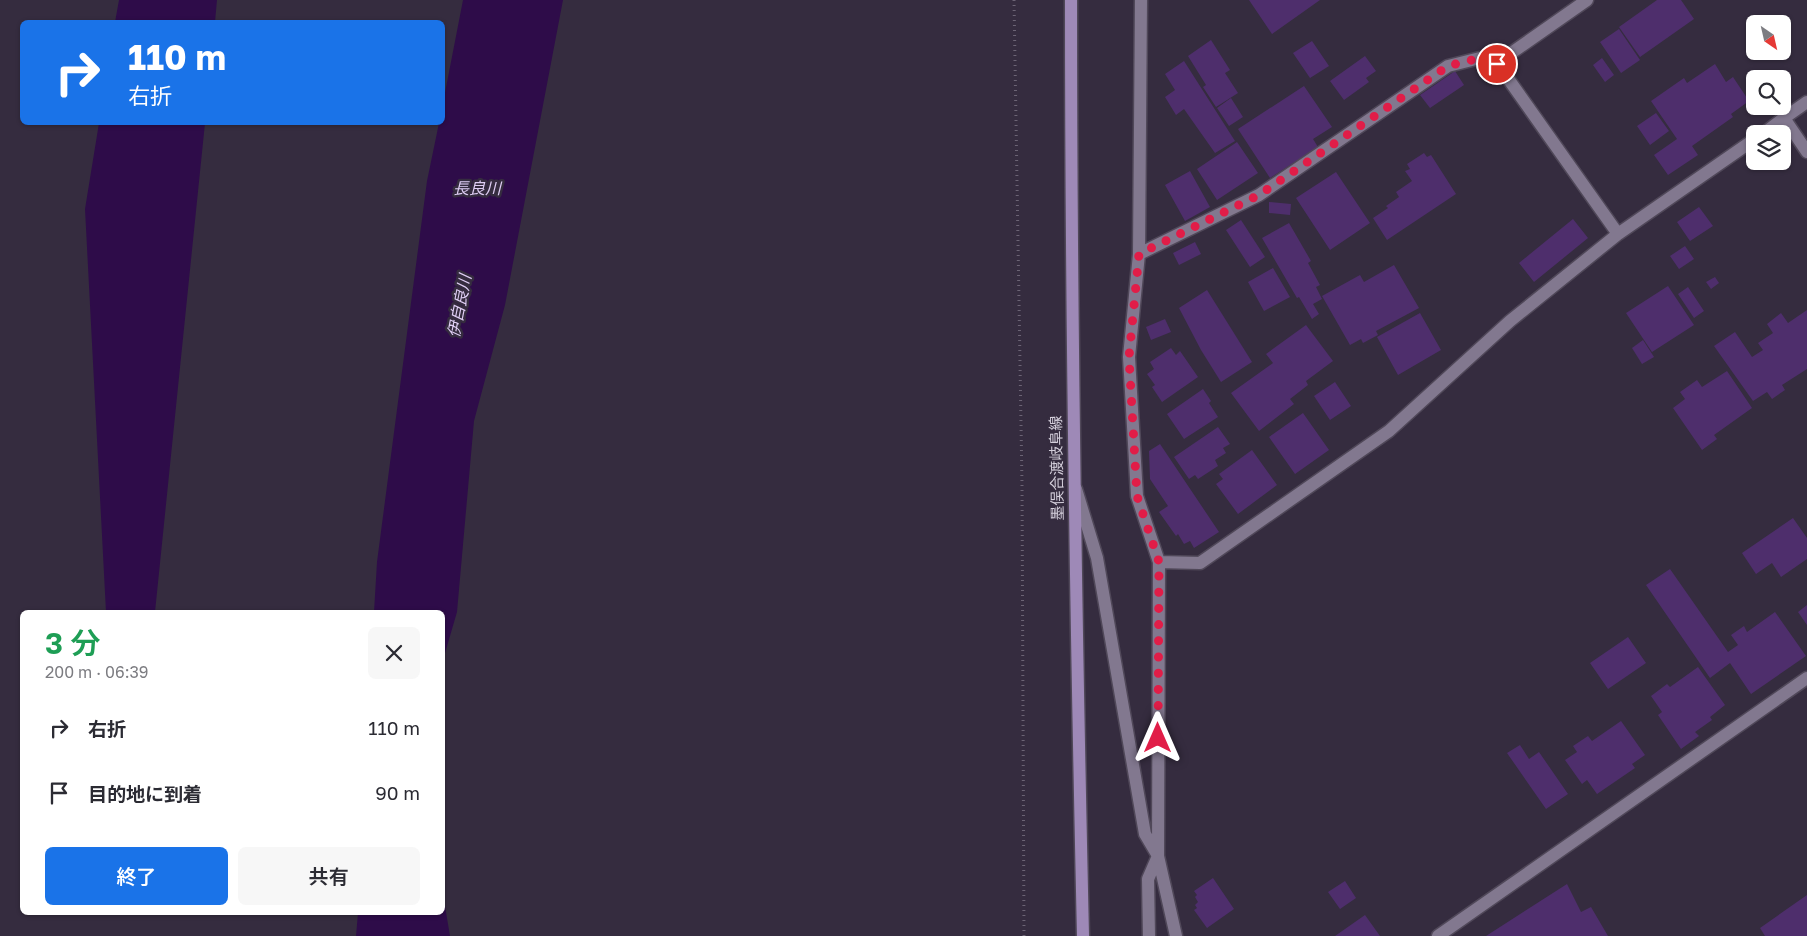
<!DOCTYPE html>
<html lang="ja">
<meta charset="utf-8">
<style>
body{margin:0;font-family:"Golos Text","Noto Sans JP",sans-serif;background:#f7f7f7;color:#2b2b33;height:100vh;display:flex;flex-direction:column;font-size:19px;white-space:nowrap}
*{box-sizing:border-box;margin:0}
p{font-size:16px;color:#7c7c81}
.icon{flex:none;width:28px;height:28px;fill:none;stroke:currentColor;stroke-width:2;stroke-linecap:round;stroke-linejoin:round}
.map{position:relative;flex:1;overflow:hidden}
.panel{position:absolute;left:20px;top:610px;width:425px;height:305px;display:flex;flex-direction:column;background:#fff;border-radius:8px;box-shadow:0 1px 4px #0004}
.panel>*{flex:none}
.hud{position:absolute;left:20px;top:20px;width:425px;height:105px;border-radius:8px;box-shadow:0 1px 4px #0004;background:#1a73e8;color:#fff;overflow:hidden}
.needle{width:32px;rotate:146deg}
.tools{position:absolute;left:1746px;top:15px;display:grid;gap:10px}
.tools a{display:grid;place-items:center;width:45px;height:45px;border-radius:8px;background:#fff;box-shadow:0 1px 4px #0004;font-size:25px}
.pin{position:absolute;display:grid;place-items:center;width:42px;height:42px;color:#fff;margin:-21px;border:2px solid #fff;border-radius:50%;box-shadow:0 1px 5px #0007}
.me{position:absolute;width:55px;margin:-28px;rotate:0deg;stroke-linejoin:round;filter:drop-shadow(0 0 4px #0008)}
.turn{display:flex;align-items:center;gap:18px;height:105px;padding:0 25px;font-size:22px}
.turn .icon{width:65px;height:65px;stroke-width:2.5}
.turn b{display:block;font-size:35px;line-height:42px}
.round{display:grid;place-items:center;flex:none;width:52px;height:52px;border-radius:8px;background:#f7f7f7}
.headline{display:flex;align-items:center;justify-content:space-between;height:85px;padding:0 25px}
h1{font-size:30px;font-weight:600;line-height:38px;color:#1e9e55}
.button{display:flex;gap:10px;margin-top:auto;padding:10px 25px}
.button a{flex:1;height:58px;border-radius:8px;background:#1a73e8;color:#fff;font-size:20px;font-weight:600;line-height:58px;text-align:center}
.button a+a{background:#f7f7f7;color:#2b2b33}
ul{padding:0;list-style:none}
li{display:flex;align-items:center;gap:15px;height:65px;padding:0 25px}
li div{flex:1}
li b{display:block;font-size:19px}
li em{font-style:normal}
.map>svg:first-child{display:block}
.water{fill:#2e0c49}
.building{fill:#4e2e6c}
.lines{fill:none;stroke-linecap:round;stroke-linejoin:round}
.minor-casing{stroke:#504859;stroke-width:15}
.major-casing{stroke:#504859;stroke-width:15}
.path{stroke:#6c6475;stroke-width:3;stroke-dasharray:1 4;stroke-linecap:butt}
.minor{stroke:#82788f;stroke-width:12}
.major{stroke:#9e89b7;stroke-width:12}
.route{stroke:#e11d48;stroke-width:9;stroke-dasharray:0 16.2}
.labels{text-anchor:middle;stroke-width:5;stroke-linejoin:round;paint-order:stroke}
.street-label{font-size:15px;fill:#d4cfdb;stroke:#352c3f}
.water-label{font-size:16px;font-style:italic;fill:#dfcef4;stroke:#352c3f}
</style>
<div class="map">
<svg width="1807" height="936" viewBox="0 0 1807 936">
<rect width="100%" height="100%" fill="#352c3f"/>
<!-- water -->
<path class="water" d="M119,0H217L215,22H115Z
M463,0H563L505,305L474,421L457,612L443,660L442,612H374L377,562L427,181L439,123L442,122L443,103Z
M99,123H205L155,612H106L85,209Z
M443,894L450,936H356L358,913L442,912Z"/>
<!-- building -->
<path class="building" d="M1249,0H1320L1272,34Z
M1657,0H1681L1694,19L1640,57L1619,27Z
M1619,29L1640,60L1621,73L1600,42Z
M1211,40L1230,70L1225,73L1238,93L1216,107L1203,87L1206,85L1188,56Z
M1312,41L1329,66L1310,78L1293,53Z
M1365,56L1376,71L1366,78L1369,82L1344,100L1330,81Z
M1602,58L1614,75L1605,82L1593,65Z
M1184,61L1235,141L1215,153L1184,109L1176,115L1165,97L1175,90L1165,74Z
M1715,64L1726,82L1733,77L1749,101L1731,114L1733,117L1692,146L1698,155L1668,175L1654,155L1677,139L1651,101L1684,78L1687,83Z
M1455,71L1464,85L1430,108L1420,95Z
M1304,86L1332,127L1313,139L1318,147L1270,178L1238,129Z
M1231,98L1243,117L1229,126L1217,108Z
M1656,113L1669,131L1650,145L1637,126Z
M1237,142L1258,173L1217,200L1197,169Z
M1424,153L1427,157L1431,155L1456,194L1387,240L1373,218L1388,208L1386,206L1399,197L1396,192L1412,181L1405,171L1410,169L1407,164Z
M1190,171L1210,207L1185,221L1165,185Z
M1336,172L1370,223L1330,250L1296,198Z
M1269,202L1291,204L1290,215L1269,213Z
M1699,207L1713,226L1690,241L1677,222Z
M1573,219L1588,238L1534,282L1519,263Z
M1241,220L1265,257L1250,267L1226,230Z
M1289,223L1311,261L1308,263L1320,285L1316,287L1322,299L1313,304L1319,314L1312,319L1299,297L1297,298L1262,238Z
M1195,242L1201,254L1179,265L1173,253Z
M1685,246L1694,259L1679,269L1670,256Z
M1394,265L1419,308L1376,331L1378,335L1363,343L1361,339L1350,345L1322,296L1360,275L1364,282Z
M1273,268L1290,297L1264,311L1248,282Z
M1715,277L1719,283L1711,289L1706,282Z
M1668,286L1694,325L1652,352L1626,313Z
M1688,287L1704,311L1694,318L1678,294Z
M1207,290L1252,362L1221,382L1201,350L1179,308Z
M1807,310V369L1782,385L1785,390L1772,399L1767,392L1753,401L1714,346L1735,332L1752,357L1763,350L1758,343L1773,333L1767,324L1781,313L1788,323Z
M1420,313L1441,350L1398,375L1377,337Z
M1165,319L1171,332L1151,340L1146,327Z
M1306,325L1333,361L1306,381L1308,385L1290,399L1294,404L1259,431L1231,393L1273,363L1266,354Z
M1643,340L1654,357L1642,364L1632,348Z
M1171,348L1176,355L1180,351L1198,377L1162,402L1152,387L1155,385L1147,374L1154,369L1150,362Z
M1727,371L1752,408L1714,435L1717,439L1702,450L1673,408L1685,399L1680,392L1697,380L1702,387Z
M1335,382L1351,406L1330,420L1314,396Z
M1203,389L1211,401L1209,403L1218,417L1184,439L1167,414Z
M1303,413L1329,450L1295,474L1269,437Z
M1218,427L1230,444L1223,448L1226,453L1215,460L1218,466L1198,479L1195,475L1189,479L1174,457Z
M1160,444L1219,532L1194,548L1190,541L1184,544L1178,534L1176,536L1159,512L1168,506L1150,479L1149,451Z
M1252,450L1277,485L1238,514L1216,484L1223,479L1219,474Z
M1793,518L1807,538V559L1781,577L1772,563L1756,574L1742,553Z
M1670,569L1728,652L1738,645L1731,635L1744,626L1747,632L1775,612L1806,656L1751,694L1730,663L1710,678L1646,585Z
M1807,605V625L1798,612Z
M1628,637L1646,663L1608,689L1590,663Z
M1698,667L1725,705L1710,717L1712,720L1695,732L1699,736L1681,749L1658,715L1662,712L1651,696L1667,684L1670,687Z
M1621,721L1645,755L1632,764L1635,768L1597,794L1587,780L1582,784L1565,760L1577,752L1573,746L1588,736L1592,741Z
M1520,745L1529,759L1539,752L1568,794L1546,809L1507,753Z
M1213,878L1234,909L1207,928L1194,910L1197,908L1195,905L1198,902L1195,897L1197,895L1194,891Z
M1345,881L1356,898L1340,909L1328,892Z
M1567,884L1581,912L1591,907L1608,936H1486Z
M1807,895V936H1765L1760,928Z
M1365,915L1380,936H1335Z"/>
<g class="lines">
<defs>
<path id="minor" d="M1141,0L1139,254L1129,357L1137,496L1159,562L1200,563L1389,431L1510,321L1618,234L1755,139
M1497,63L1587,0
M1807,102L1784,118L1807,152
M1763,134L1784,118
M1139,254L1259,195L1448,66L1480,58L1497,63L1618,234
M1076,489L1097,558L1145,834L1158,856L1148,879L1149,936
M1159,562L1158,856L1176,936
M1438,936L1807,678"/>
<path id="major" d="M1071,0C1071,312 1076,624 1083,936"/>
</defs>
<!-- minor casing -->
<use href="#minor" class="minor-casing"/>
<!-- major casing -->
<use href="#major" class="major-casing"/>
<!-- path -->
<path class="path" d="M1014,0L1022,484L1024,936"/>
<!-- minor -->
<use href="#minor" class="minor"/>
<!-- major -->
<use href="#major" class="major"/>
</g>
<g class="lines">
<!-- route -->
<path class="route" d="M1158,738L1159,562L1137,496L1129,357L1139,254L1259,195L1448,66L1480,58L1497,64"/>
</g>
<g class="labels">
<!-- street labels -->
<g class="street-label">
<text transform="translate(1057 468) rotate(-91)" y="5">墨俣合渡岐阜線</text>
</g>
<!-- water labels -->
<g class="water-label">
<text x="477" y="194">長良川</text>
<text transform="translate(459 306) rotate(-79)" y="6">伊自良川</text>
</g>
</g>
</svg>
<div class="tools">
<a><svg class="needle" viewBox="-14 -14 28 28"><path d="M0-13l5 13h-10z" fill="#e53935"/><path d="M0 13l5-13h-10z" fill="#7c7c81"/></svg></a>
<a><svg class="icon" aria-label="search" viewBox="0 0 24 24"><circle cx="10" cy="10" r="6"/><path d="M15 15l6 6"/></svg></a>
<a><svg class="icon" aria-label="layers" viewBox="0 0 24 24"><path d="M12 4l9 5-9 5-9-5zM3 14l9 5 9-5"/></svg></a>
</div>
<div class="pin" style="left:1497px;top:64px;background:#d93025"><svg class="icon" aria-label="arrive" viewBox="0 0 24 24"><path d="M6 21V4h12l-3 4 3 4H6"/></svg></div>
<svg class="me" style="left:1158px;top:738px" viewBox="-20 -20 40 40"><path d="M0-17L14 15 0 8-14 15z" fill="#e11d48" stroke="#fff" stroke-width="4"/></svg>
<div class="hud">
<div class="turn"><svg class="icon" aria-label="right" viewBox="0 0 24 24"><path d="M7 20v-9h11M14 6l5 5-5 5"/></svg><div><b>110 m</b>右折</div></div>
</div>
<section class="panel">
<div class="headline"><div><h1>3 分</h1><p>200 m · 06:39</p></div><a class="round"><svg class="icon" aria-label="close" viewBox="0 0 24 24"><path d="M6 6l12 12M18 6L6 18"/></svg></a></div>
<ul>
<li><svg class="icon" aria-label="right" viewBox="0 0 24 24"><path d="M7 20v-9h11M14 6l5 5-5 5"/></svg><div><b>右折</b></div><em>110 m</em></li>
<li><svg class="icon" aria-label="arrive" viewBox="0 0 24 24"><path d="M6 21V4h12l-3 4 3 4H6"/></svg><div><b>目的地に到着</b></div><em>90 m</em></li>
</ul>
<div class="button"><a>終了</a><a>共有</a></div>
</section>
</div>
